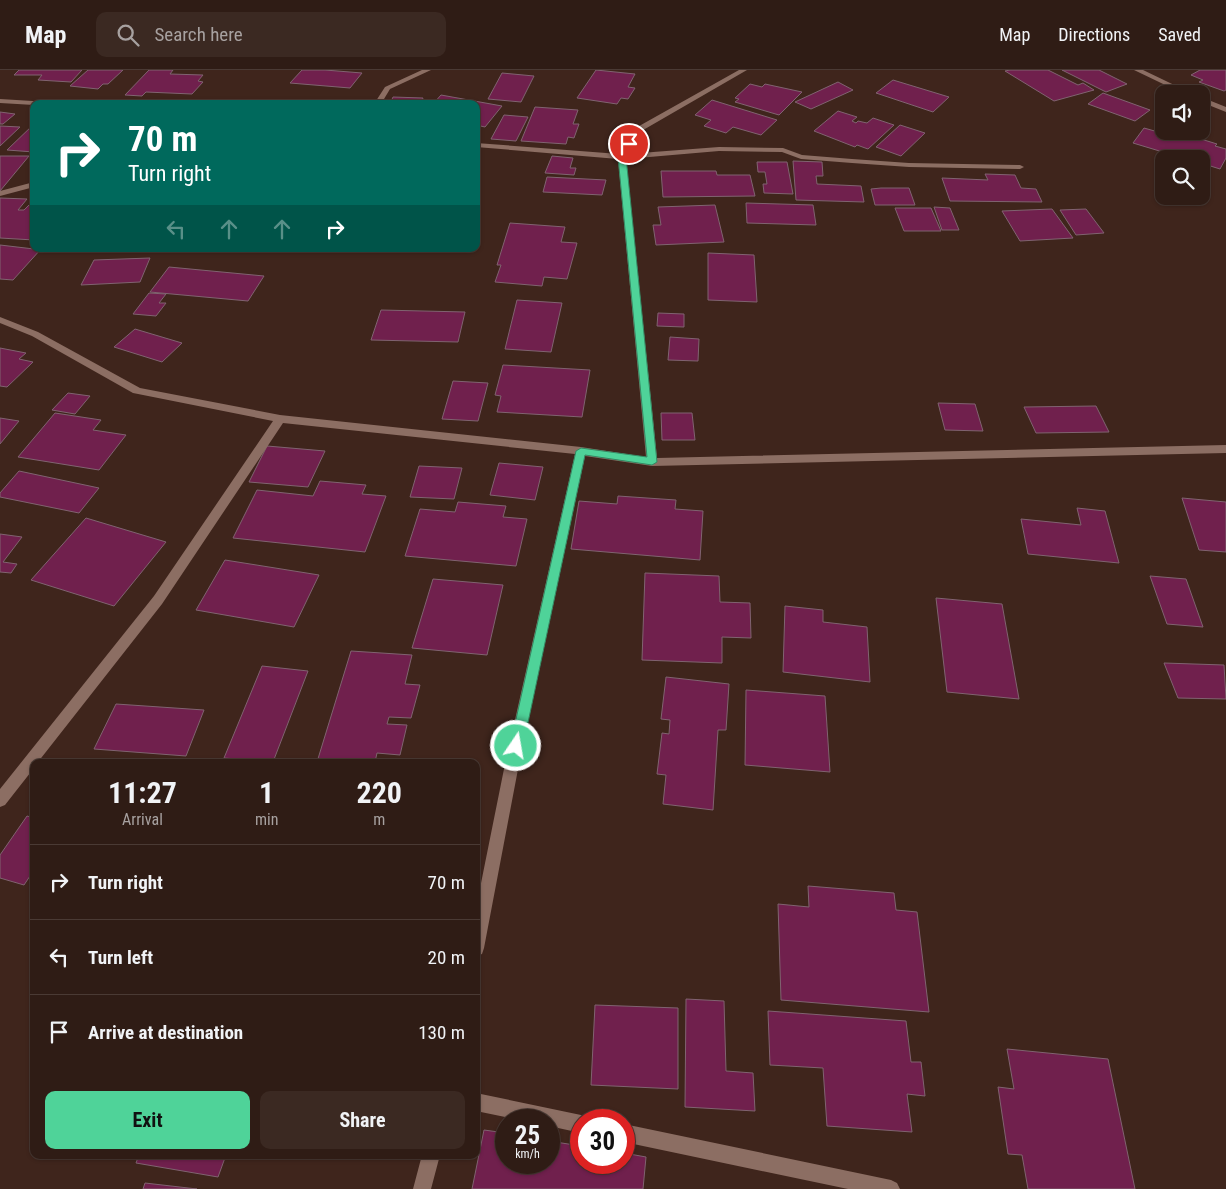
<!DOCTYPE html>
<style>
body{margin:0;font-family:"Roboto Condensed",sans-serif;background:#3b2922;color:#f1f3f6;height:100vh;display:flex;flex-direction:column;font-size:19px;white-space:nowrap}
*{box-sizing:border-box;margin:0}
p{font-size:16px;color:#a7a1a0}
.icon{flex:none;width:28px;height:28px;fill:none;stroke:currentColor;stroke-width:2;stroke-linecap:round;stroke-linejoin:round}
.map{position:relative;flex:1;overflow:hidden}
.side{position:absolute;left:30px;top:689px;width:450px;height:400px;display:flex;flex-direction:column;background:#2f1c15;border-radius:10px;box-shadow:0 1px 4px #0004,0 0 0 1px #4a3a34}
.side>*{flex:none}
.banner{position:absolute;left:30px;top:30px;width:450px;height:152px;border-radius:10px;box-shadow:0 1px 4px #0004,0 0 0 1px #4a3a34;background:#00695c;color:#fff;overflow:hidden}
.tools{position:absolute;left:1155px;top:15px;display:grid;gap:10px}
.tools a{display:grid;place-items:center;width:55px;height:55px;border-radius:10px;background:#2f1c15;box-shadow:0 1px 4px #0004,0 0 0 1px #4a3a34;font-size:25px}
.speed{position:absolute;left:495px;top:1039px;display:flex;gap:10px;font-size:25px;font-weight:700;text-align:center}
.speed>*{display:grid;place-content:center;width:65px;height:65px;border-radius:50%;background:#2f1c15;box-shadow:0 1px 4px #0004,0 0 0 1px #4a3a34;line-height:1}
.speed small{font-size:12px;font-weight:400}
.speed .limit{border:8px solid #d22;background:#fff;color:#111}
.pin{position:absolute;display:grid;place-items:center;width:42px;height:42px;color:#fff;margin:-21px;border:2px solid #fff;border-radius:50%;box-shadow:0 1px 5px #0007}
.me{position:absolute;width:55px;margin:-28px;rotate:12deg;stroke-linejoin:round;filter:drop-shadow(0 0 4px #0008)}
.turn{display:flex;align-items:center;gap:18px;height:105px;padding:0 15px;font-size:22px}
.turn .icon{width:65px;height:65px;stroke-width:2.5}
.turn b{display:block;font-size:35px;line-height:42px}
.lanes{display:flex;align-items:center;height:48px;padding:0 15px;background:#0003;justify-content:center;gap:25px;direction:ltr}
.lanes .off{opacity:.35}
.eta{display:flex;justify-content:space-evenly;align-items:center;height:85px;text-align:center}
.eta b{font-size:30px;font-weight:700;line-height:35px}
.button{display:flex;gap:10px;margin-top:auto;padding:10px 15px}
.button a{flex:1;height:58px;border-radius:10px;background:#4fd399;color:#111;font-size:20px;font-weight:700;line-height:58px;text-align:center}
.button a+a{background:#3b2922;color:#f1f3f6}
ul{padding:0;list-style:none}
li{display:flex;align-items:center;gap:15px;height:75px;padding:0 15px;border-top:1px solid #4a3a34}
li div{flex:1}
li b{display:block;font-size:19px}
li em{font-style:normal}
header{display:flex;align-items:center;gap:30px;box-sizing:border-box;height:70px;padding:0 25px;background:#2f1c15;border-bottom:1px solid #4a3a34}
header strong{font-size:24px}
nav{display:flex;gap:28px;margin-inline-start:auto;font-size:18px}
.search{width:350px;height:45px;background:#3b2922;display:flex;align-items:center;gap:12px;box-sizing:border-box;padding:0 18px;border-radius:10px;color:#a7a1a0;font-size:19px}
.map>svg:first-child{display:block}
.building{fill:#70204d;stroke:#806370}
.lines{fill:none;stroke-linecap:round;stroke-linejoin:round}
.minor{fill:#8c6e63;fill-rule:evenodd}
.route{fill:#4fd399;stroke:#338963}
</style>
<header>
<strong>Map</strong>
<div class="search"><svg class="icon" aria-label="search" viewBox="0 0 24 24"><circle cx="10" cy="10" r="6"/><path d="M15 15l6 6"/></svg>Search here</div>
<nav><a>Map</a><a>Directions</a><a>Saved</a></nav>
</header>
<div class="map">
<svg width="1226" height="1119" viewBox="0 0 1226 1119">
<rect width="100%" height="100%" fill="#3f251c"/>
<!-- building -->
<path class="building" d="M19,0H82L71,12L38,10L42,5H14Z
M88,0H123L108,14H103L98,19L70,16Z
M149,0H173L170,4L203,5L198,11L203,12L192,24L146,22L142,26L125,25Z
M302,0H325L362,3L350,18L290,13Z
M596,0L635,4L628,17L635,18L628,29L621,28L617,34L577,28Z
M1010,0H1048L1078,15L1083,13L1094,20L1054,31L1005,1Z
M1062,0H1099L1127,14L1106,22Z
M1200,0H1226V20L1224,21L1199,12L1203,10L1191,5Z
M502,3L534,6L521,32L488,29Z
M893,10L949,27L933,42L876,23Z
M838,12L853,20L811,39L795,32Z
M750,14L762,17L765,14L802,22L779,45L735,32L739,29L735,28Z
M1103,23L1150,40L1135,51L1088,34Z
M441,25L502,36L485,57L476,55V34H433Z
M393,27L423,28L421,34H390Z
M712,30L777,50L761,65L733,57L726,63L704,56L711,50L695,45Z
M535,37L578,40L573,54H579L574,68L568,67L566,74L521,71Z
M838,41L857,47L852,51L856,53L858,51L867,53L873,48L894,55L868,79L857,75L855,77L814,61Z
M0,42L15,44L3,54H0Z
M504,45L528,47L516,71L491,69Z
M34,54V82L7,80Z
M900,55L925,63L901,86L876,77Z
M0,56L20,57L0,76Z
M1144,58L1176,67L1177,65L1186,68L1188,65L1217,74L1215,76L1226,79V88L1220,99L1201,93V89H1186L1133,73Z
M0,86H29L0,121Z
M552,86L573,88L570,98H576L574,105L545,103Z
M793,91L822,92L823,106H816L817,114L861,116L864,132L796,130Z
M757,92H787L793,124L764,123L763,114H767L765,102H758Z
M661,101H716L717,105H750L755,126L663,127Z
M985,104L1015,105L1021,118L1036,119L1042,132L950,131L942,108L988,110Z
M547,107L606,110L602,125L543,122Z
M881,118H909L915,135H875L871,119Z
M0,128L27,129L18,140H24L34,130V170L0,168Z
M746,133L813,135L816,155L747,153Z
M715,135L724,172L656,175L653,155H661L658,137Z
M934,137L950,138L959,160H942Z
M895,138H931L941,161H904Z
M1052,139L1073,168L1020,171L1002,141Z
M1086,139L1104,163L1076,165L1060,140Z
M510,153L565,157L561,172L577,173L567,209L544,207L542,216L495,212L501,195H497Z
M0,175L34,179H41L13,210L0,209Z
M708,183L754,185L757,232L708,230Z
M150,188L140,212L81,215L94,190Z
M169,197L264,206L248,231L150,222Z
M149,223L166,224L159,233H166L156,246L133,244Z
M517,230L562,233L551,282L505,279Z
M381,240L465,242L458,272L371,270Z
M658,243L684,244V257L657,256Z
M135,259L182,273L162,292L114,277Z
M670,267L699,269L698,291L668,290Z
M0,278L26,283L19,289L33,292L7,317L0,316Z
M503,295L590,300L582,347L497,342L501,326L495,325Z
M453,311L488,313L478,351L442,349Z
M68,323L90,326L75,344L52,340Z
M938,333L975,334L983,361L945,360Z
M1096,336L1109,362L1036,363L1024,337Z
M55,343L101,350L93,360L126,365L99,400L18,387Z
M661,343H692L695,370H662Z
M0,348L19,351L0,374Z
M267,376L325,381L308,417L249,412Z
M499,393L543,397L535,430L490,425Z
M419,396L462,398L454,429L410,427Z
M19,401L99,418L79,443L0,427V423Z
M320,411L366,415L362,424L386,426L365,482L233,468L257,420L313,426Z
M618,426L676,430L675,439L703,441L700,490L571,479L579,431L617,434Z
M1182,428L1226,432V482L1199,480Z
M458,432L506,436L503,447L527,449L516,496L405,486L420,439L455,442Z
M1077,438L1105,441L1119,493L1028,484L1021,449L1081,455Z
M86,448L166,472L114,536L31,510Z
M0,464L22,467L3,492L17,494L11,503L0,502Z
M225,490L319,505L294,557L196,540Z
M645,503L719,506L720,532L750,533L751,568L722,567V593L642,590Z
M1150,506L1186,509L1203,557L1167,554Z
M433,509L503,515L487,585L412,578Z
M936,528L1002,534L1019,629L947,622Z
M785,536L823,540V552L867,557L870,612L783,602Z
M351,581L412,585L405,614L420,615L411,648L389,647L387,654L407,655L400,685L377,683L375,692H317Z
M1164,593L1224,595L1226,629L1178,628Z
M262,596L308,601L273,692L224,688Z
M666,607L729,614L726,660H718L713,740L663,734L666,705L657,704L662,663L669,664L670,650L661,649Z
M746,620L825,626L830,702L745,695Z
M116,634L204,640L186,686L94,679Z
M27,746L34,748V800L24,815L0,808V785Z
M808,816L894,823L896,840L917,842L929,942L781,930L778,834L809,837Z
M686,929L724,931L726,1001L753,1003L755,1041L685,1037Z
M595,935L678,938V1019L591,1015Z
M768,941L906,951L911,992H921L925,1026L907,1024L912,1062L827,1056L823,998L770,995Z
M1007,979L1108,989L1135,1119H1028L1022,1085L1008,1084L998,1017L1014,1019Z
M484,1060L506,1063V1092H549V1071L581,1076V1092H624V1083L646,1087L643,1119H472Z
M139,1085H226L218,1107L136,1093Z
M145,1113L197,1119H143Z"/>
<g class="lines">
<!-- minor -->
<path class="minor" d="M422,0H431L390,19L381,34H374L385,17Z
M739,0H747L638,63L627,84L719,77L783,78L802,85L852,89L909,93L1020,95L1024,97L1020,99L909,97L852,93L801,89L782,82L719,81L626,89L657,388L1226,375V383L652,396L585,386L519,694L484,878L482,884L476,886V838L505,694L575,384L283,353L162,534L38,692H34V698L5,735L0,737V719L154,526L273,351L133,323L32,266L0,253V247L38,262L140,318L280,345L581,377L646,387L618,89L476,77V73L619,84L632,60Z
M1134,0H1143L1193,24H1184Z
M1201,27L1226,37V42L1201,32Z
M0,29L49,32L52,34L34,35L0,33Z
M34,112V117L0,126V121Z
M476,1023L581,1045L588,1050H581V1063L549,1056V1050H520L476,1041Z
M624,1054L891,1110L897,1113L900,1119H848L624,1072Z
M422,1085H440L431,1119H413Z"/>
</g>
<!-- route -->
<path class="route" d="M629,72L632,74L626,87L657,392L652,395L585,385L523,676L521,680L516,681L512,680L510,676L576,381L581,378L647,387L618,87Z"/>
</svg>
<div class="tools">
<a><svg class="icon" aria-label="sound" viewBox="0 0 24 24"><path d="M4 9h4l5-4v14l-5-4H4zM17 9q2 3 0 6"/></svg></a>
<a><svg class="icon" aria-label="search" viewBox="0 0 24 24"><circle cx="10" cy="10" r="6"/><path d="M15 15l6 6"/></svg></a>
</div>
<div class="speed"><div>25<small>km/h</small></div><div class="limit">30</div></div>
<div class="pin" style="left:629px;top:74px;background:#d93025"><svg class="icon" aria-label="arrive" viewBox="0 0 24 24"><path d="M6 21V4h12l-3 4 3 4H6"/></svg></div>
<svg class="me" style="left:516px;top:676px" viewBox="-20 -20 40 40"><circle r="17" fill="#4fd399" stroke="#fff" stroke-width="3"/><path d="M0-11L8 9 0 5-8 9z" fill="#fff"/></svg>
<div class="banner">
<div class="turn"><svg class="icon" aria-label="right" viewBox="0 0 24 24"><path d="M7 20v-9h11M14 6l5 5-5 5"/></svg><div><b>70 m</b>Turn right</div></div>
<div class="lanes"><svg class="icon off" aria-label="left" viewBox="0 0 24 24"><path d="M17 20v-9H6M10 6l-5 5 5 5"/></svg><svg class="icon off" aria-label="ahead" viewBox="0 0 24 24"><path d="M12 20V5M6 11l6-6 6 6"/></svg><svg class="icon off" aria-label="ahead" viewBox="0 0 24 24"><path d="M12 20V5M6 11l6-6 6 6"/></svg><svg class="icon" aria-label="right" viewBox="0 0 24 24"><path d="M7 20v-9h11M14 6l5 5-5 5"/></svg></div>
</div>
<section class="side">
<div class="eta">
<div><b>11:27</b><p>Arrival</p></div>
<div><b>1</b><p>min</p></div>
<div><b>220</b><p>m</p></div>
</div>
<ul>
<li><svg class="icon" aria-label="right" viewBox="0 0 24 24"><path d="M7 20v-9h11M14 6l5 5-5 5"/></svg><div><b>Turn right</b></div><em>70 m</em></li>
<li><svg class="icon" aria-label="left" viewBox="0 0 24 24"><path d="M17 20v-9H6M10 6l-5 5 5 5"/></svg><div><b>Turn left</b></div><em>20 m</em></li>
<li><svg class="icon" aria-label="arrive" viewBox="0 0 24 24"><path d="M6 21V4h12l-3 4 3 4H6"/></svg><div><b>Arrive at destination</b></div><em>130 m</em></li>
</ul>
<div class="button"><a>Exit</a><a>Share</a></div>
</section>
</div>
